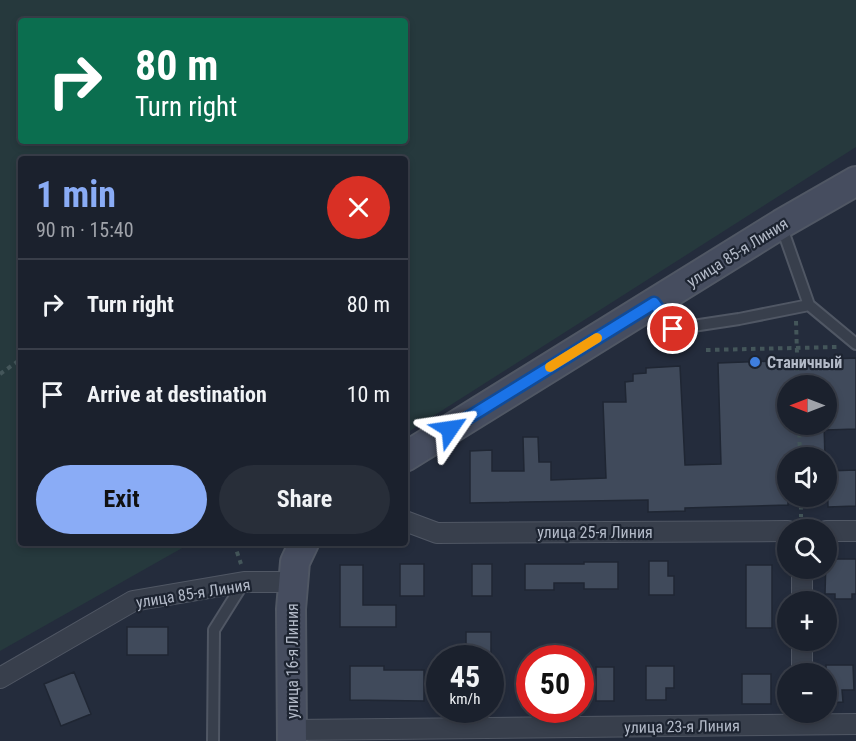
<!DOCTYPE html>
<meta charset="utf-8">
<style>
body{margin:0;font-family:"Roboto Condensed",sans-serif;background:#282e39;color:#f1f3f6;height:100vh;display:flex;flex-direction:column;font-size:22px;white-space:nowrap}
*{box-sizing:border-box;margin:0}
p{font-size:20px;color:#a0a3aa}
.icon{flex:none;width:33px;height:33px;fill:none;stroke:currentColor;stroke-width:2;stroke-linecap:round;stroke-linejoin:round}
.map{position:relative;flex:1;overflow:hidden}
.sheet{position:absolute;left:18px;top:156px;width:390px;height:390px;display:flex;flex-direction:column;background:#1b212d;border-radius:6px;box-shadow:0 3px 9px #0003,0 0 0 2px #393e49}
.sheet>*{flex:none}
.banner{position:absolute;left:18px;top:18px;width:390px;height:126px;border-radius:6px;box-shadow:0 3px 9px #0003,0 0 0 2px #393e49;background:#0b6e4f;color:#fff;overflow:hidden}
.needle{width:39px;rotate:270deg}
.controls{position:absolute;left:777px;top:375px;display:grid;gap:12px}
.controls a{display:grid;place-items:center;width:60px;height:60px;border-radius:50%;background:#1b212d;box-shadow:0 3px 9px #0003,0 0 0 2px #393e49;font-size:30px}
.speed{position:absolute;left:426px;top:645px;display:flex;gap:12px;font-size:30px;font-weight:700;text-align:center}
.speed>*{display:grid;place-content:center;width:78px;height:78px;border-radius:50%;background:#1b212d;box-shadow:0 3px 9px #0003,0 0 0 2px #393e49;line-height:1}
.speed small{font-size:15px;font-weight:400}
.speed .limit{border:9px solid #d22;background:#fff;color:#111}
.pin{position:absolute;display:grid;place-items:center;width:51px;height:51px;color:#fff;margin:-26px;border:3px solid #fff;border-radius:50%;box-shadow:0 2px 6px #0007}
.me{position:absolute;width:66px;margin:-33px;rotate:58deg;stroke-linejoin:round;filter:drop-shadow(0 0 4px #0008)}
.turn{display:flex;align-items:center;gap:21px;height:126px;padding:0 18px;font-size:27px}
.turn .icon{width:78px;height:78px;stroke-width:2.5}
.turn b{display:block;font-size:42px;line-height:51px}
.round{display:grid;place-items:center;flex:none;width:63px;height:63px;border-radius:32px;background:#282e39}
.overview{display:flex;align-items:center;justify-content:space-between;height:102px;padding:0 18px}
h1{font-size:36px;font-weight:700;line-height:45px;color:#8aacf6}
.cta{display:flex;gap:12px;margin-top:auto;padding:12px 18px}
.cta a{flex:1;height:69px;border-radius:36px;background:#8aacf6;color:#111;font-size:24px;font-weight:700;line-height:69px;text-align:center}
.cta a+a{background:#282e39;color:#f1f3f6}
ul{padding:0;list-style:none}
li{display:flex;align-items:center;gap:18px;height:90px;padding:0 18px;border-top:2px solid #393e49}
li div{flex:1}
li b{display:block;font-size:22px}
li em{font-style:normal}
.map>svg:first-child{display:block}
.green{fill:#26393d;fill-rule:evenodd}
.building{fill:#404a5b;stroke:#1f2633;stroke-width:1.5}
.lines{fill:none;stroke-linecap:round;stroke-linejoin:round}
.lane-casing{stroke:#505764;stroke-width:14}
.street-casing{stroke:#505764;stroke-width:22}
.secondary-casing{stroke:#505764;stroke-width:32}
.path{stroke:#44565a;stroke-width:4;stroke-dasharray:4.5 4.5;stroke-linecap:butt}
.lane{stroke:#383f4c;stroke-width:10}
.street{stroke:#383f4c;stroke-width:20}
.secondary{stroke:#464d5f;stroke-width:28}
.route-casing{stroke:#114b97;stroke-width:15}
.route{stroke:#1a73e8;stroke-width:10}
.slow{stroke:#f59e0b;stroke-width:10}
.shop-dot{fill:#3f7fe0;stroke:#1d2431;stroke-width:2}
.labels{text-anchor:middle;stroke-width:4.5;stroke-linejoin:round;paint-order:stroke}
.street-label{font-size:16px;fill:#b3bac8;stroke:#1d2431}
.poi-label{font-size:16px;font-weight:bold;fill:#b3bac8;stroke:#1d2431;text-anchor:start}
</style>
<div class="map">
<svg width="856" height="741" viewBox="0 0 856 741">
<rect width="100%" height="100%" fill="#242c3c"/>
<!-- green -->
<path class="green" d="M0,0H856V147L405,434V159H21V543H191L0,651ZM21,21H405V141H21Z"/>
<!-- building -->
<path class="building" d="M856,358V429L826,430V386H788V424H824L825,458H788V505L685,508V511L648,512V500L470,503V451L492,450V471H524L523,437H538L539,462H551V480L606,478L603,402H626L625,382L633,381V374L646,373V368L680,366L685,465L721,464L718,363Z
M856,470V506L828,507L827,471Z
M826,559H856V594H852V599H835V594H825Z
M649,561H668V576H674V595H649Z
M584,562H618V589H584V583H554V590H525V564H584Z
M400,564H424V596H400Z
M472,564H492V596H472Z
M340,565H363V605H396V627H340Z
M746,565H772V628H746Z
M127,627H168V655H127Z
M466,632H491V658H466Z
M826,665H853L854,690H842L843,702L826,703Z
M350,666H384V670H424V701L350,700Z
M646,666H674V688H666V700H646Z
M596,667H614V701H596Z
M74,672L91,714L61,726L44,684Z
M742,674H771V704H742Z"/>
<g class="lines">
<defs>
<path id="lane" d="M655,303L673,329L739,319L809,305L781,225
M809,305L856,344
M213,741L214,630L244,582"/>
<path id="street" d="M405,521L437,533L788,531
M826,531H856
M802,602V568
M802,674V640
M0,678L133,601L244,582H293
M292,730L856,724"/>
<path id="secondary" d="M405,457L781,224L856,181
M292,741L291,609L295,562L304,543"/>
</defs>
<!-- lane casing -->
<use href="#lane" class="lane-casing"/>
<!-- street casing -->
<use href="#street" class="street-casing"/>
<!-- secondary casing -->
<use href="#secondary" class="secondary-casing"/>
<!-- path -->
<path class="path" d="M796,321L798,386
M706,350L837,347
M0,374L21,359
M799,424L800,458
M801,496V517
M234,543L241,564"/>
<!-- lane -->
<use href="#lane" class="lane"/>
<!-- street -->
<use href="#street" class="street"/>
<!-- secondary -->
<use href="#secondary" class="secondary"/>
</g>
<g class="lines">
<defs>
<path id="route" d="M450,429L654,303L673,329"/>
</defs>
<!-- route casing -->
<use href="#route" class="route-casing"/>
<!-- route -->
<use href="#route" class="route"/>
<!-- slow -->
<path class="slow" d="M550,367L597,338"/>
</g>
<!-- markers -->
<circle class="shop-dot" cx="755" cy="362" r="6"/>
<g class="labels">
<!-- street labels -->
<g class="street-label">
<text transform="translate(737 252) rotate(-32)" y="6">улица 85-я Линия</text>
<text x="595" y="538">улица 25-я Линия</text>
<text transform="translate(193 593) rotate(-9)" y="6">улица 85-я Линия</text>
<text transform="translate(292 661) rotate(-90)" y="6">улица 16-я Линия</text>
<text transform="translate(682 726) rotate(-1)" y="6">улица 23-я Линия</text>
</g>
<!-- poi labels -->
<g class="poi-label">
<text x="767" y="368">Станичный</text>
</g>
</g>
</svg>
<div class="controls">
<a><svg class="needle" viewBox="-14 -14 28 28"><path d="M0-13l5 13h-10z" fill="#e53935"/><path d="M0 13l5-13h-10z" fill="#a0a3aa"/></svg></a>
<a><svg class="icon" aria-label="sound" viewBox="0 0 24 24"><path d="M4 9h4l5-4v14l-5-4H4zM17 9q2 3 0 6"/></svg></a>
<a><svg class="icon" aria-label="search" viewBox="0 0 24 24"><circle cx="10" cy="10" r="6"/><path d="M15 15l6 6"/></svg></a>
<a>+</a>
<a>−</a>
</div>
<div class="speed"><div>45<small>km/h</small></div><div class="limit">50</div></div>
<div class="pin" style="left:673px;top:329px;background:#d93025"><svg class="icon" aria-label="arrive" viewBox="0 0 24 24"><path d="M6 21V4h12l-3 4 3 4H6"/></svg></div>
<svg class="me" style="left:450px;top:429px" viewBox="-20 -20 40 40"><path d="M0-17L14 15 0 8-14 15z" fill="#1a73e8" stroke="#fff" stroke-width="4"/></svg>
<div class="banner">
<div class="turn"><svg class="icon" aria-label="right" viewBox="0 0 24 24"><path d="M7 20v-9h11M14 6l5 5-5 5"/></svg><div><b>80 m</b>Turn right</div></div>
</div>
<section class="sheet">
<div class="overview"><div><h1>1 min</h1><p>90 m · 15:40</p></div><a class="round" style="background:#d93025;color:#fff"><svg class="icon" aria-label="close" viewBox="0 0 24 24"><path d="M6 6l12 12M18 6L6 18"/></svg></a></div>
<ul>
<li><svg class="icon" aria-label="right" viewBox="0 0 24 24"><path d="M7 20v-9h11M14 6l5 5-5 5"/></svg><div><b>Turn right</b></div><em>80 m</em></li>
<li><svg class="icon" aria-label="arrive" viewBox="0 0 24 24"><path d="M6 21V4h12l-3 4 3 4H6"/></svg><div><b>Arrive at destination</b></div><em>10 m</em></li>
</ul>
<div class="cta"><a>Exit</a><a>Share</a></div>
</section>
</div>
